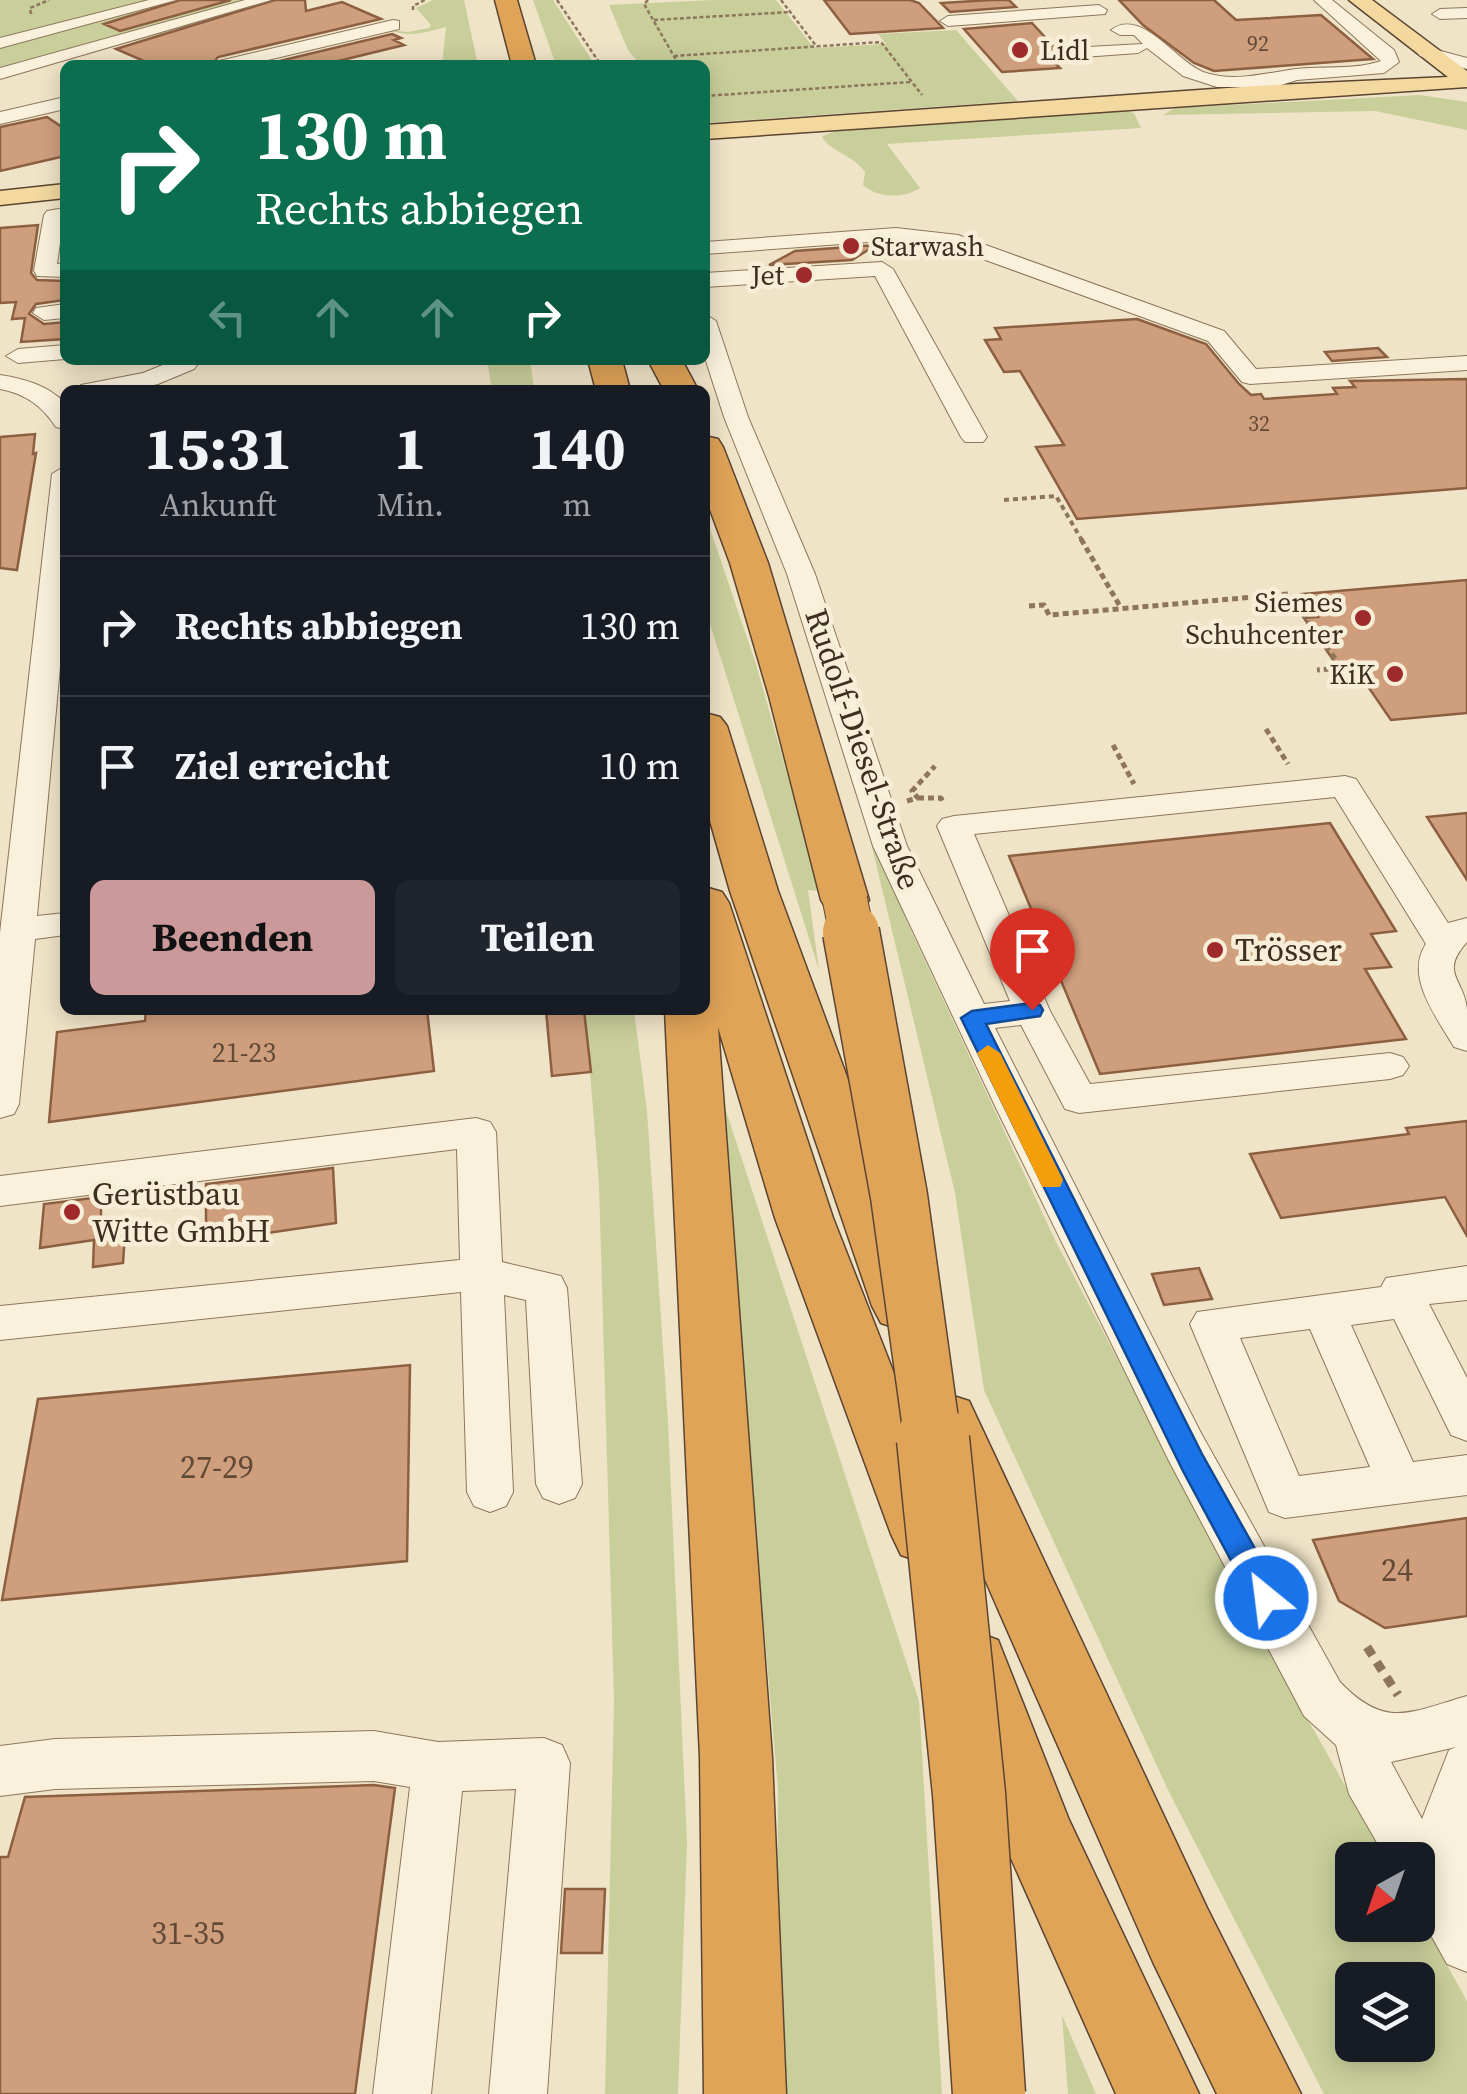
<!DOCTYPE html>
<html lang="de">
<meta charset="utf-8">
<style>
body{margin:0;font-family:"Source Serif 4",serif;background:#20242c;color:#f1f3f6;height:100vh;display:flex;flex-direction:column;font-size:38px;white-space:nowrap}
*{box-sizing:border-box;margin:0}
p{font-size:32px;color:#9ea1a6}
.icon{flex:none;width:55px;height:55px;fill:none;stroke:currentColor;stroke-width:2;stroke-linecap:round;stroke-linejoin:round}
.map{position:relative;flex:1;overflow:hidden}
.panel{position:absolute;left:60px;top:385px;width:650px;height:630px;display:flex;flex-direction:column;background:#171b24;border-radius:15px;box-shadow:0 5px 25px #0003}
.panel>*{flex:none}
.hud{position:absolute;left:60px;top:60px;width:650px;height:305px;border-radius:15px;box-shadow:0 5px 25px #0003;background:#0b6e4f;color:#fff;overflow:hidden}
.needle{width:65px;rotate:220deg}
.buttons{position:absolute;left:1335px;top:1842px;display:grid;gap:20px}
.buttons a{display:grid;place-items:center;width:100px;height:100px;border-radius:15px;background:#171b24;box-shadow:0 5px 25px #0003;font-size:50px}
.pin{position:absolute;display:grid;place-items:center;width:85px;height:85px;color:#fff;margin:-102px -42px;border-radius:50% 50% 50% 0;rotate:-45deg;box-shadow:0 0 10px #0007}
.pin .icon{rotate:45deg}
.me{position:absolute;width:110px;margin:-55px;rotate:331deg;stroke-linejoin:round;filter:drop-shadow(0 0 8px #0008)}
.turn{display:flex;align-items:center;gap:35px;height:210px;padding:0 30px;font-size:45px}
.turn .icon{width:130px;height:130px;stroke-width:2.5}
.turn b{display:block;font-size:70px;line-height:85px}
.lanes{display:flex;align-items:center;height:95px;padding:0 30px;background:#0003;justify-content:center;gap:50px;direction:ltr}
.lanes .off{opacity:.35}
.eta{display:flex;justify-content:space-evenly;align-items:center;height:170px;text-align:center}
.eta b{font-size:60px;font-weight:700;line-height:70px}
.button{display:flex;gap:20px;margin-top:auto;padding:20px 30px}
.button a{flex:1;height:115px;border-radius:15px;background:#cc999b;color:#111;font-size:40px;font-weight:700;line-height:115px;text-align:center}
.button a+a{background:#20242c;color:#f1f3f6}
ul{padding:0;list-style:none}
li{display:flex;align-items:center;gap:30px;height:140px;padding:0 30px;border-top:2px solid #363941}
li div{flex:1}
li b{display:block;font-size:38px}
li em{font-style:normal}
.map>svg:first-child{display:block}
.green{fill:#c9cf9b;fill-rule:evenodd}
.building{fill:#cf9f7d;stroke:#8d5f41;stroke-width:2.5}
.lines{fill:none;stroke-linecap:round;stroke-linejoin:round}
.minor-casing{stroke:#8d765c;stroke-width:2}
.major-casing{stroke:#5b4430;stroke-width:3}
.highway-casing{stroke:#5b4430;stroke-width:3}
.path-far3{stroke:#8d765c;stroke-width:2.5;stroke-dasharray:4 2.5;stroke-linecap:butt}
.path-far2{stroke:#8d765c;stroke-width:4;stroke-dasharray:5 4;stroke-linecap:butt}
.path-far1{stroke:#8d765c;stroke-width:5;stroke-dasharray:6 4;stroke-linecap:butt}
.path{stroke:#8d765c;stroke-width:9;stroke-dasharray:10 8;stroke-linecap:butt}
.minor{fill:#faf1dc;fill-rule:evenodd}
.major{fill:#f3d9a0;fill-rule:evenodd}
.highway{fill:#e0a458;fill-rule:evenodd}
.highway-bridge-far2-casing{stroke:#5b4430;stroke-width:46;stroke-linecap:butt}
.highway-bridge-far1-casing{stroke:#5b4430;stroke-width:59;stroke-linecap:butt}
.highway-bridge-casing{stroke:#5b4430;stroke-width:75;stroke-linecap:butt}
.highway-bridge-far2{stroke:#e0a458;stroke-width:44}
.highway-bridge-far1{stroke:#e0a458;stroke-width:56}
.highway-bridge{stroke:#e0a458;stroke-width:72}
.route{fill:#1a73e8;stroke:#114b97;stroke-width:2.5}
.slow{fill:#f59e0b}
.poi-dot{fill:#9e2a2b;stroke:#f7eed8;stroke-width:4}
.labels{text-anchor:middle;stroke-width:9;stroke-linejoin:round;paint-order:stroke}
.far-number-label{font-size:22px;fill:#624a37}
.far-poi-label{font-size:28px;fill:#3d2e20;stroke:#f7eed8;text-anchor:end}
.number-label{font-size:28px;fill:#624a37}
.street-label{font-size:32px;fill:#3d2e20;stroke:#f7eed8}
.poi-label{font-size:32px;fill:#3d2e20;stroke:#f7eed8;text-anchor:start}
.near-number-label{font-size:32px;fill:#624a37}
</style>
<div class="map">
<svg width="1467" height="2094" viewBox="0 0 1467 2094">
<rect width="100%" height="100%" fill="#f0e4c8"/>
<!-- green -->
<path class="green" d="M0,0H290L0,77Z
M433,0H464L478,65H442L446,27C427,32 409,38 390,30L408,32L429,28L431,25L416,8Z
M533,0H553L595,65H556Z
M712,0H776L814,48L886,44L878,34L956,30L1018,101L705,123V65H640L628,50L609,5Z
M1420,95L1467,102V130L1375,111L1163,115L1175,108Z
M1114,108L1134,113L1141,128L887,144L920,188C904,199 877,198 863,185L865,172C853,155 830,151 822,137C852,117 1065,112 1114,108Z
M487,360H530L534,390H492Z
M705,514L756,664L820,891L808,890L819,970L705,608Z
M871,843L881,854L907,922L1055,1240L1290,1688L1387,1860H1352V1925H1418V1913L1467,2001V2094H1324L1169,1792L984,1390L955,1193ZM1352,1980H1418V2045H1352Z
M585,1010H634L647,1111L668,1422L687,1842L678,2094H605L614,1701L599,1184Z
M718,1086L919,1701L942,2094H776L778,1790Z
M1062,2015L1096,2094H1068Z"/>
<!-- building -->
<path class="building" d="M180,0H231L120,31L104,24Z
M275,0H305L306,11L342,2L381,19L218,57L212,65H153L116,49Z
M824,0H910L919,3L943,28L850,34Z
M991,0H1009L1016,7L950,12L941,3Z
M1119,0H1214L1236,20L1321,15L1373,59L1214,71L1194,63L1143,25Z
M1032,23L1067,61L1054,62L1060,68L1002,72L964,29Z
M392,34L401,38L394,40L404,45L322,65H263Z
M47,117L65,129V156L0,171V127Z
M38,225L31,273L37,280L65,281V300L36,304L29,314L44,324L65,322V339L21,342L25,318L12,319L16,302L0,303V228Z
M876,245L852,260L769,265L795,251Z
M1137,319L1206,344L1239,384L1251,395L1261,394L1264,399L1337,394L1333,388L1355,387L1350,381L1467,379V488L1077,519L1036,447L1064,445L1020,371L1004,372L985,340L1001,339L995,328Z
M1378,348L1387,357L1332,361L1325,352Z
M35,434L33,454L36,453L17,570L0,568V437Z
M1467,580V713L1391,720L1358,672L1343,674L1304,618L1318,617L1302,594Z
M1467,813V880L1427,817Z
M1330,823L1396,931L1371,934L1391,967L1365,969L1406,1039L1100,1074L1009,856Z
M146,1010H427L434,1071L49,1122L57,1032L145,1021Z
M546,1010H584L591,1072L552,1076Z
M1467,1121V1236L1445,1197L1281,1218L1250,1154L1409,1134L1406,1128Z
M333,1168L336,1223L206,1242V1184Z
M101,1197V1224L126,1220L123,1263L93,1267L94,1240L40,1248L44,1204Z
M1199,1268L1212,1299L1164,1305L1152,1274Z
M410,1365L407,1561L2,1600L38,1399Z
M1467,1518V1616L1385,1628L1339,1601L1313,1540Z
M374,1785L395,1788L355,2094H0V1857H8L25,1797Z
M565,1889H605L602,1953H561Z"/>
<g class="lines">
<defs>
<path id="minor" d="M149,0H176L0,48V38Z
M245,0H271L0,79V68Z
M1314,0H1332L1394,50L1399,62L1384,73L1297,80L1275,87H1217L1183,76L1147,48L1138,53L1069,58L1060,53L1069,48L1143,44L1134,35H1120L1111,30C1142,7 1175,61 1203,72C1234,83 1265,73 1296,69C1323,66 1355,70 1381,61Z
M1099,5L1107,10L1105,14L948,26L940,21L948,16Z
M1467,8V18L1440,19L1432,14L1440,9Z
M393,20L399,21V29L247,65H216L219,61Z
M1426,47L1467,58V69L1420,56L1417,52Z
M65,97V109L0,124V112Z
M65,208L57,264L65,263V277L37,276L34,271L44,215L47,211Z
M896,228L958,235L1224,331L1256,369L1467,356V370L1250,384L1242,382L1208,341L947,246L896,240L705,254V242Z
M882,262L893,269L987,437L983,442H965L961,437L875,276L705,287V273Z
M65,304V318L44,320L33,313L36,308Z
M705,314L716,321L748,417L815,574L907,846L984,1004L1010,1001L937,826L942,819L954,816L1345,776L1356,779L1448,923L1467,918V942C1439,973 1464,979 1467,1009C1467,1023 1467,1037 1467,1051L1454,1047C1437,1018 1404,976 1426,944L1335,797L974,834L1050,1011L1090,1084L1390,1053L1403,1057L1409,1066L1403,1075L1390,1079L1079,1113L1065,1109L1021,1025L995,1028L1201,1433L1340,1682C1386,1730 1410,1712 1467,1696V1972L1447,1964L1418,1912V1860H1387L1349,1794L1336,1745L1304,1716L1169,1461L995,1106L873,846L787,574L724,417L705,358ZM1456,1747L1449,1750L1422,1819L1391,1762Z
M65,345V359L18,363L6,356L18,349Z
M175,360H195L198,364L194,369L158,384L129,390H78L81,385L143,373Z
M0,375C25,379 47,385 65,403V429L56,427C42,406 26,394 0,389Z
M65,466V613L37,916L65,913V935L35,939L19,1104L14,1114L0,1118V933L52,474Z
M476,1118L490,1122L496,1132L502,1262L561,1276L567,1288L582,1484L575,1498L559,1504L543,1498L536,1484L526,1300L504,1295L513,1492L506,1506L490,1512L474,1506L467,1492L461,1292L0,1340V1306L460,1260L457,1149L0,1206V1176Z
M1467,1266V1300L1429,1304L1467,1378V1441L1451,1435L1394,1319L1351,1325L1413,1462L1467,1455V1495L1285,1518L1269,1512L1190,1324L1197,1312L1381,1287L1386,1278ZM1310,1329L1370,1467L1299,1476L1240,1338Z
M374,1731L438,1742L544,1738L562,1745L570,1763L547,2094H489L516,1789L462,1791L431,2094H373L410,1787L374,1781L55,1789L0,1796V1746L55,1739Z"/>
<path id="major" d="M1349,0H1372L1467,71V87L705,139V125L1256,86L1448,77Z
M65,184V198L0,205V191Z"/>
<path id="highway" d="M495,0H517L536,65H512Z
M588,360H622L630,390H596Z
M648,360H682L698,390H664Z
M705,436L718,439L723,447L768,563L869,900L862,911L845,915L828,911L821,900L769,696L730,563L705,496Z
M705,713L720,717L727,726L778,891L932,1306L923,1323L902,1330L881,1323L872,1306L730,891L705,803Z
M705,887L722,892L729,903L833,1218L957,1534L947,1555L924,1563L901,1555L891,1534L775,1218L718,1027L772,1757L786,2094H704L700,1757L665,1010H705V996L709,998L705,984Z
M947,1394L969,1401L1207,1908L1301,2094H1217L1153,1962L915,1420L925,1401Z
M973,1631L998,1640L1069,1820L1199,2094H1116L1002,1838L938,1663L948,1640Z"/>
</defs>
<!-- minor casing -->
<use href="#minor" class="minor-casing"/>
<!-- major casing -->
<use href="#major" class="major-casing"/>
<!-- highway casing -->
<use href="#highway" class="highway-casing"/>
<!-- path-far3 -->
<path class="path-far3" d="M557,0L601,65
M648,0L644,4L679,65
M781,0L817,47
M413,10V6L425,0
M31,14L30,8L49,0
M654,20L790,12
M674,56L881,42L922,95
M705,96L910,82"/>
<!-- path-far2 -->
<path class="path-far2" d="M1004,500L1056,496L1083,542"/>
<!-- path-far1 -->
<path class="path-far1" d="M1081,539L1121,608
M1029,606L1044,605L1049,615L1288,594L1342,668L1317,670
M1266,729L1288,764
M1113,745L1134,784
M918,798H941L943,803
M907,801L918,798L912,791L935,766"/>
<!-- path -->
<path class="path" d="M1367,1647L1398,1695"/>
<!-- minor -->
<use href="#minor" class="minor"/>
<!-- major -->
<use href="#major" class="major"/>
<!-- highway -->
<use href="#highway" class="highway"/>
<defs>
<path id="highway-bridge-far2" d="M845,900L852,935"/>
<path id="highway-bridge-far1" d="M851,932L899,1196L933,1442"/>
<path id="highway-bridge" d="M933,1439L969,1794L989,2094"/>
</defs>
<!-- highway-bridge-far2 casing -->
<use href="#highway-bridge-far2" class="highway-bridge-far2-casing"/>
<!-- highway-bridge-far1 casing -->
<use href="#highway-bridge-far1" class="highway-bridge-far1-casing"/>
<!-- highway-bridge casing -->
<use href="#highway-bridge" class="highway-bridge-casing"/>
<!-- highway-bridge-far2 -->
<use href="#highway-bridge-far2" class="highway-bridge-far2"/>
<!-- highway-bridge-far1 -->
<use href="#highway-bridge-far1" class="highway-bridge-far1"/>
<!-- highway-bridge -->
<use href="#highway-bridge" class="highway-bridge"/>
</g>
<!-- route -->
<path class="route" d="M1032,1003L1040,1005L1043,1010L1040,1016L986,1024L1202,1454L1277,1588L1281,1598L1277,1607L1266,1611L1256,1607L1183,1471L961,1018L972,1011Z"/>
<!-- slow -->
<path class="slow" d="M988,1045L1000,1053L1063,1180L1060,1187H1042L1039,1180L977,1053Z"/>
<!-- markers -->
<g class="poi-dot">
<circle cx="1020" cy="50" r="10"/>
<circle cx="851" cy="246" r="10"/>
<circle cx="804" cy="275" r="10"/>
<circle cx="1363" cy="618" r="10"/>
<circle cx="1395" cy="674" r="10"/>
<circle cx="1215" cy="950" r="10"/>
<circle cx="72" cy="1212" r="10"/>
</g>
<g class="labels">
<!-- far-number labels -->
<g class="far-number-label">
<text x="1258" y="51">92</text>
<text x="1259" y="431">32</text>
</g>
<!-- far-poi labels -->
<g class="far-poi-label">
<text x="1040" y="60" text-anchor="start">Lidl</text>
<text x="871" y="256" text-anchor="start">Starwash</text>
<text x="784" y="285">Jet</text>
<text x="1343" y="612">Siemes<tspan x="1343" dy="32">Schuhcenter</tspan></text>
<text x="1375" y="684">KiK</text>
</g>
<!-- number labels -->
<g class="number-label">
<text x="244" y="1062">21-23</text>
</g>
<!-- street labels -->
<g class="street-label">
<text transform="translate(863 749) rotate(71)" y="11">Rudolf-Diesel-Straße</text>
</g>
<!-- poi labels -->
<g class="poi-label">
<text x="1235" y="961">Trösser</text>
<text x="92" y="1205">Gerüstbau<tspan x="92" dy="37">Witte GmbH</tspan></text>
</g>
<!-- near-number labels -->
<g class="near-number-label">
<text x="217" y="1478">27-29</text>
<text x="1397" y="1581">24</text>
<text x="188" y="1944">31-35</text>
</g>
</g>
</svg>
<div class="buttons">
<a><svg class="needle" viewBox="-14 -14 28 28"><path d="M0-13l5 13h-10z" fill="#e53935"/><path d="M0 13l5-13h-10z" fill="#9ea1a6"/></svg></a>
<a><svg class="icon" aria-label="layers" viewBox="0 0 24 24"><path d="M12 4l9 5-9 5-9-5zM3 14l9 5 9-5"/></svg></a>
</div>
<div class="pin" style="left:1032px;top:1010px;background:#d93025"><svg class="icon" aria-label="arrive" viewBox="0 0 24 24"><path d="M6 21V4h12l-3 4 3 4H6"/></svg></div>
<svg class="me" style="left:1266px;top:1598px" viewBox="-20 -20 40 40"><circle r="17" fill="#1a73e8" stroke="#fff" stroke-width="3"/><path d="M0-11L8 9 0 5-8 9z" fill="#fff"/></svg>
<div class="hud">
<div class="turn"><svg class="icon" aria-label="right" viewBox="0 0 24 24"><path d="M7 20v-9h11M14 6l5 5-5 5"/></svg><div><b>130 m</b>Rechts abbiegen</div></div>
<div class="lanes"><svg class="icon off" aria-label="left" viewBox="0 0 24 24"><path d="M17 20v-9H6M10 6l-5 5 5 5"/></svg><svg class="icon off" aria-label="ahead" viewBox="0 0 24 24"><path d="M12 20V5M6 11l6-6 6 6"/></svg><svg class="icon off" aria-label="ahead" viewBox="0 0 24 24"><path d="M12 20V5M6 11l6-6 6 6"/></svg><svg class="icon" aria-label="right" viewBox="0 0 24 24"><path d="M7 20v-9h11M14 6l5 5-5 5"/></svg></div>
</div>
<section class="panel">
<div class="eta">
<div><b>15:31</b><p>Ankunft</p></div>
<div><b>1</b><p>Min.</p></div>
<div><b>140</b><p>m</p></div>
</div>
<ul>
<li><svg class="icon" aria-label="right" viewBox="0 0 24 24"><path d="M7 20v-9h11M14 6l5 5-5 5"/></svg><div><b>Rechts abbiegen</b></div><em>130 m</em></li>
<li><svg class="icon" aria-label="arrive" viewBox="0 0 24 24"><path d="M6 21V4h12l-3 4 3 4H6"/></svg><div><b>Ziel erreicht</b></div><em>10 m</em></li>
</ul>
<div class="button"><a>Beenden</a><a>Teilen</a></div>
</section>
</div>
